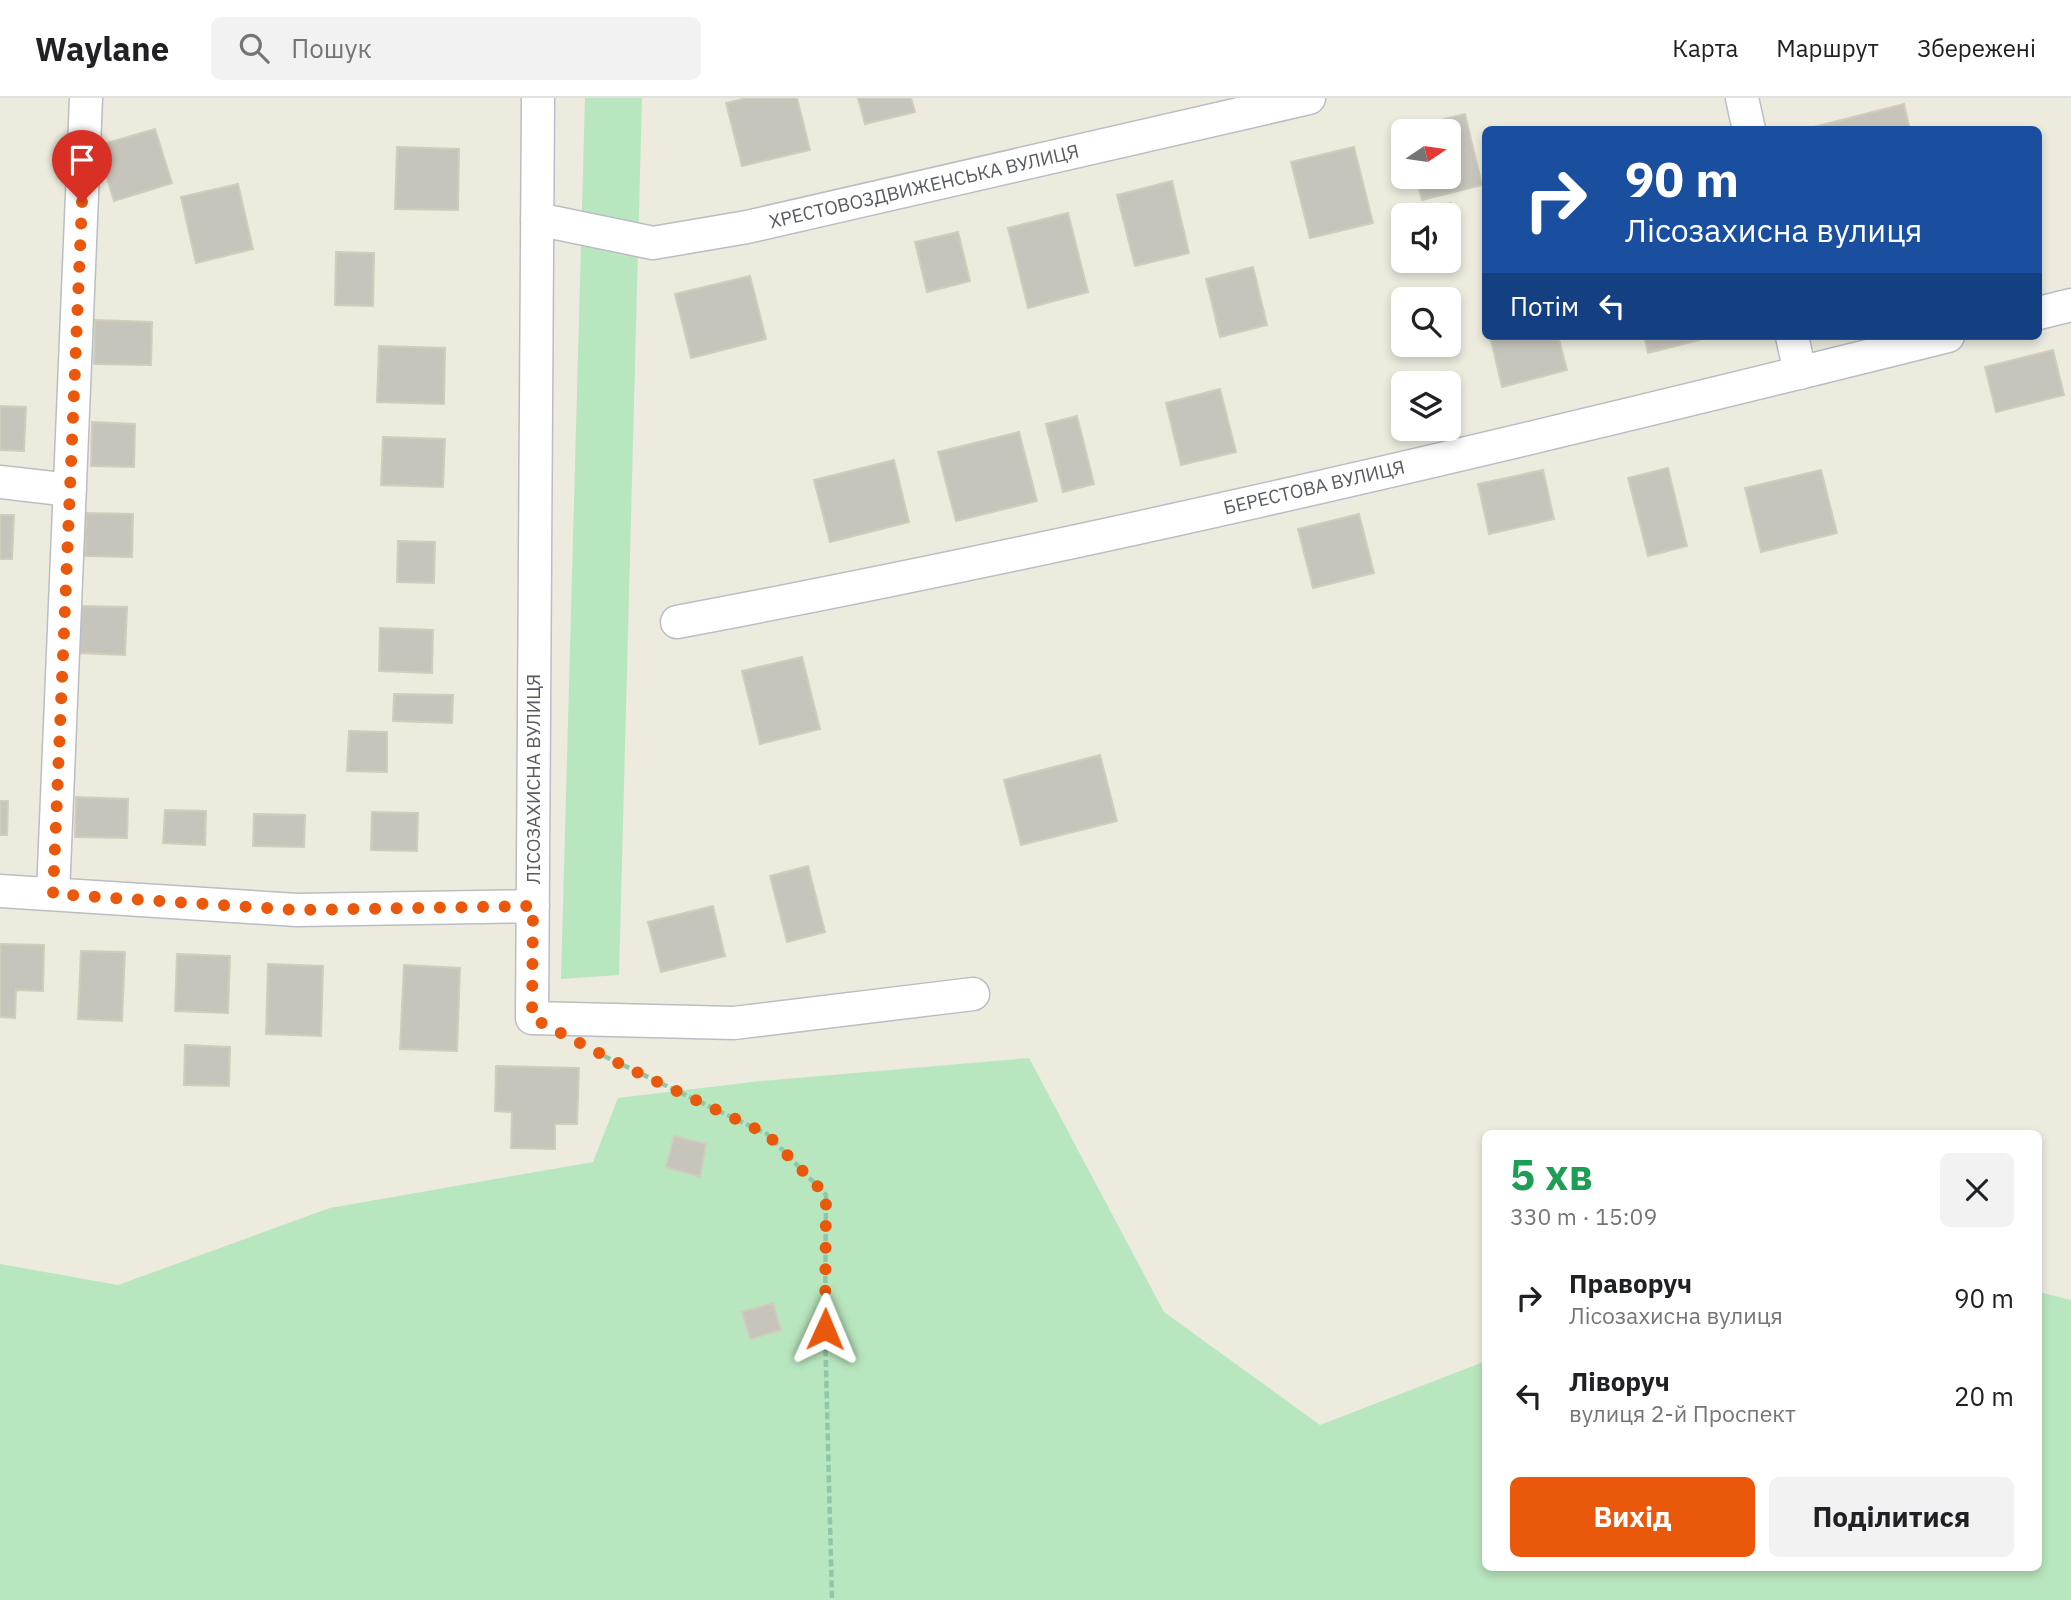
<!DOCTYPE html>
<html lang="uk">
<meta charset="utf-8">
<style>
body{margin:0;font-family:"IBM Plex Sans",sans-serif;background:#f2f2f2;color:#202124;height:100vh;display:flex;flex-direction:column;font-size:26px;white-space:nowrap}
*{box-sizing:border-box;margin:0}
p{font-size:23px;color:#757577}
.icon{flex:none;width:38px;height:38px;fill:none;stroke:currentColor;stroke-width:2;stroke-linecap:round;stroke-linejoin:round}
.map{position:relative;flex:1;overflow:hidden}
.side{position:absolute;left:1482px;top:1032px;width:560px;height:441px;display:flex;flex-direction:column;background:#fff;border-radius:10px;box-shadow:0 4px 10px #0003}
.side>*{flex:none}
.banner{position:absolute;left:1482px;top:28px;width:560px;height:214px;border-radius:10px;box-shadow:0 4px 10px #0003;background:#1a4fa0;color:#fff;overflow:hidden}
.needle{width:46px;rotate:77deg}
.buttons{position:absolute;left:1391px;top:21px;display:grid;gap:14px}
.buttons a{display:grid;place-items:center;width:70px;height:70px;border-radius:10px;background:#fff;box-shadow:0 4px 10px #0003;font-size:35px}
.pin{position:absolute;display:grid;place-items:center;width:60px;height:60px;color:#fff;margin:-72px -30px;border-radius:50% 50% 50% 0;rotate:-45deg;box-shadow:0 0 7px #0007}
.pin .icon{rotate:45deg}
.me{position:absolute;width:77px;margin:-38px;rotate:1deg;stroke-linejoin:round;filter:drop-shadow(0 0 5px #0008)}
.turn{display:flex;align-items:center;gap:24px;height:147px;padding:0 28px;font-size:32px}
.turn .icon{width:91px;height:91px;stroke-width:2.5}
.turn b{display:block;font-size:49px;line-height:60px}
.then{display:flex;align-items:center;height:66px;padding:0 28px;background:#0003;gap:14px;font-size:26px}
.round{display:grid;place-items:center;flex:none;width:74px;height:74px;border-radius:10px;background:#f2f2f2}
.summary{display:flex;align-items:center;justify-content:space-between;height:119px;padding:0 28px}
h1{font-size:42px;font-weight:700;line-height:52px;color:#1e9e55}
.cta{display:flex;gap:14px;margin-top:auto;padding:14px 28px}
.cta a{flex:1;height:80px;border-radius:10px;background:#ea580c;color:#fff;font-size:28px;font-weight:700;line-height:80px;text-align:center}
.cta a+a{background:#f2f2f2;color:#202124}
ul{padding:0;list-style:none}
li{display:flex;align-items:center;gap:21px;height:98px;padding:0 28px}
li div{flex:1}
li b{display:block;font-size:26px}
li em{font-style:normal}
header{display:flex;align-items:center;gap:42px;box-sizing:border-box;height:98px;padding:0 35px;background:#fff;border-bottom:2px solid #e0e0e0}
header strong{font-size:33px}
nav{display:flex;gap:38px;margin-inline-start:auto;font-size:24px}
.search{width:490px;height:63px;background:#f2f2f2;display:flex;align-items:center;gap:18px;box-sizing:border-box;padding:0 24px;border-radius:10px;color:#757577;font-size:26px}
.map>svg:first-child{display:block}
.green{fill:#b8e6be}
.building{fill:#c7c5bb;stroke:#d1cdbc;stroke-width:2}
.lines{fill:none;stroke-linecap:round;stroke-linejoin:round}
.minor-casing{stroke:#bbbdc4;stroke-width:35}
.path{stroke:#91c7a8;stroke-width:4.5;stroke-dasharray:7 3.5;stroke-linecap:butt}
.minor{stroke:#fff;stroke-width:32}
.route{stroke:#ea580c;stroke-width:12;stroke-dasharray:0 21.6}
.labels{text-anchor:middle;stroke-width:5;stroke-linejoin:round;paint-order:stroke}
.street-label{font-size:19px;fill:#575a61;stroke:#fff}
</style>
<header>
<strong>Waylane</strong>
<div class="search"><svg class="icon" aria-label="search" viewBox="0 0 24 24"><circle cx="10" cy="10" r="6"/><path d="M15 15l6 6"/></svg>Пошук</div>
<nav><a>Карта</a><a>Маршрут</a><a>Збережені</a></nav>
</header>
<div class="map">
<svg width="2071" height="1502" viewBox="0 0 2071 1502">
<rect width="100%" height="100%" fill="#ecebde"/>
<!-- green -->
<path class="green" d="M585,0H642L619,877L561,881Z
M1029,960L1164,1214L1320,1327L1486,1263V1470H2039V1194L2071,1202V1502H0V1166L118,1187L330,1110L593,1064L618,1000L761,983Z"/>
<!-- building -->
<path class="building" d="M747,0H797L810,52L742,68L726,5Z
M858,0H911L915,14L865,26Z
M1904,6L1910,32H1802Z
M1465,16L1482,87L1422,102L1416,79H1449V33H1405L1404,31Z
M155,31L172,85L114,103L97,48Z
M397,49L459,51L458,112L395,111Z
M1354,49L1373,125L1310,140L1291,64Z
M1172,83L1189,155L1135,168L1117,97Z
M238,86L253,151L196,165L181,99Z
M1451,105L1460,142L1449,145V117H1412L1411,115Z
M1068,115L1088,194L1028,210L1008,130Z
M958,134L970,183L927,194L915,144Z
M336,154L374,155L373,208L335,207Z
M1253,169L1267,227L1220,239L1206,181Z
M750,178L766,241L691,260L675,196Z
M95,222L152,224L151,267L94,266Z
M1490,238H1558L1567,272L1502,289Z
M1644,238H1702L1703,241L1648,255Z
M379,248L445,250L444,306L377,304Z
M2053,252L2064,297L1996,314L1985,269Z
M1220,291L1236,354L1181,367L1166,305Z
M0,308L26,309L24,353L0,352Z
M1077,318L1094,386L1063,394L1046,326Z
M92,324L135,326L134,369L91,368Z
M1019,334L1037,403L956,423L938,354Z
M383,339L445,341L443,389L381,387Z
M894,362L909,424L830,444L814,382Z
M1668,370L1687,448L1648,458L1628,380Z
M1543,372L1554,421L1489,436L1478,386Z
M1821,372L1837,435L1761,454L1745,390Z
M86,415L133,416L132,459L85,458Z
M1359,416L1374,475L1313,490L1298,431Z
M0,417H14L12,461H0Z
M398,443L435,444L434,485L397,484Z
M78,508L127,509L125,557L77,555Z
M380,530L433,532L432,575L379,573Z
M802,559L820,631L760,646L742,573Z
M394,596L453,597L452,625L393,623Z
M349,633L387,634V674L347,673Z
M1100,657L1117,723L1021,747L1004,682Z
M76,699L128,701L127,740L75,739Z
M0,703H8L7,737H0Z
M165,712L206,713L205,747L163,745Z
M372,714L418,715L417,753L371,752Z
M254,716L305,717L304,749L253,748Z
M808,768L825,834L787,844L770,778Z
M713,808L725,858L661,874L648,824Z
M0,846L44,847L43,893L16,892L15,920L0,919Z
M81,853L125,854L122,923L78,921Z
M177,856L230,858L228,915L175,913Z
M268,866L323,868L321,938L266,936Z
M404,867L460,870L457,953L400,951Z
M185,947L230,949L229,988L184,987Z
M496,968L579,970L577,1026H555V1051L511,1050L512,1014L495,1013Z
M674,1038L706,1046L700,1079L666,1069Z
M773,1205L781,1232L750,1241L742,1214Z"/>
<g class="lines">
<defs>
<path id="minor" d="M538,0L532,920L734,925L973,896
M1742,0L1749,32
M537,121L653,145L747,129L1309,0
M2039,215L2071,207
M1792,238L1800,275
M0,384L70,392
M677,524C1103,444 1527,343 1948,238
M0,793L297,812L533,808
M53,796L86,0"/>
</defs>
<!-- minor casing -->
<use href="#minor" class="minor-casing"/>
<!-- path -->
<path class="path" d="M604,958L767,1036L826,1097L825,1231L832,1502"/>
<!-- minor -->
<use href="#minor" class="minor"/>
</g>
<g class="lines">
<!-- route -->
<path class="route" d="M82,104L53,796L297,812L533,808L532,920L626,969L767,1036L826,1097L825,1231"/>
</g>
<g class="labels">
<!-- street labels -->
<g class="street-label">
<text transform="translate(924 88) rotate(-13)" y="7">ХРЕСТОВОЗДВИЖЕНСЬКА ВУЛИЦЯ</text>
<text transform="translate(1314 389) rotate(-13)" y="7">БЕРЕСТОВА ВУЛИЦЯ</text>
<text transform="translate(533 681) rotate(-90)" y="7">ЛІСОЗАХИСНА ВУЛИЦЯ</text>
</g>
</g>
</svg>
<div class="buttons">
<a><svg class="needle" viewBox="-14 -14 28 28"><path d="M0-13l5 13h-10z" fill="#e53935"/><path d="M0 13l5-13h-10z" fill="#757577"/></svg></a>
<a><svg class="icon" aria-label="sound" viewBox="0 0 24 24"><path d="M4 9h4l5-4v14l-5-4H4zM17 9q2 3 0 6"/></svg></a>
<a><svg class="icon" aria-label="search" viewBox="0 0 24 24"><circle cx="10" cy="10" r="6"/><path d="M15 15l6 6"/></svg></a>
<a><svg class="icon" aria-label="layers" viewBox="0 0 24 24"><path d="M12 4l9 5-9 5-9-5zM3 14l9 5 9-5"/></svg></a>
</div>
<div class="pin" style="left:82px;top:104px;background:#d93025"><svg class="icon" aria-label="arrive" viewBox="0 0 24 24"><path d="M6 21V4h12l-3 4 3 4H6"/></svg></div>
<svg class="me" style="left:825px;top:1231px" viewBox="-20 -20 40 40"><path d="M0-17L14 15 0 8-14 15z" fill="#ea580c" stroke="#fff" stroke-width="4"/></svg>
<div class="banner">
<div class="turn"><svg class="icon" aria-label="right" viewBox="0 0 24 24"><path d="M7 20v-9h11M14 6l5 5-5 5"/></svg><div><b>90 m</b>Лісозахисна вулиця</div></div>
<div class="then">Потім<svg class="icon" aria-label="left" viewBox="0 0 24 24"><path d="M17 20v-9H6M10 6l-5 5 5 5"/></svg></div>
</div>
<section class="side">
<div class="summary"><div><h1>5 хв</h1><p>330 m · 15:09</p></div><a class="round"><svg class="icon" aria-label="close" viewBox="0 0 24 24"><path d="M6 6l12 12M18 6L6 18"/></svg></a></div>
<ul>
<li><svg class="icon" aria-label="right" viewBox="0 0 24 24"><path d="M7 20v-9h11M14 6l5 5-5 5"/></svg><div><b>Праворуч</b><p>Лісозахисна вулиця</p></div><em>90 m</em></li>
<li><svg class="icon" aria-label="left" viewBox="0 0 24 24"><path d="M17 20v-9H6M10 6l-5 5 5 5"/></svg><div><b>Ліворуч</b><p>вулиця 2-й Проспект</p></div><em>20 m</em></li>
</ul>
<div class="cta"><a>Вихід</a><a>Поділитися</a></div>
</section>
</div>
